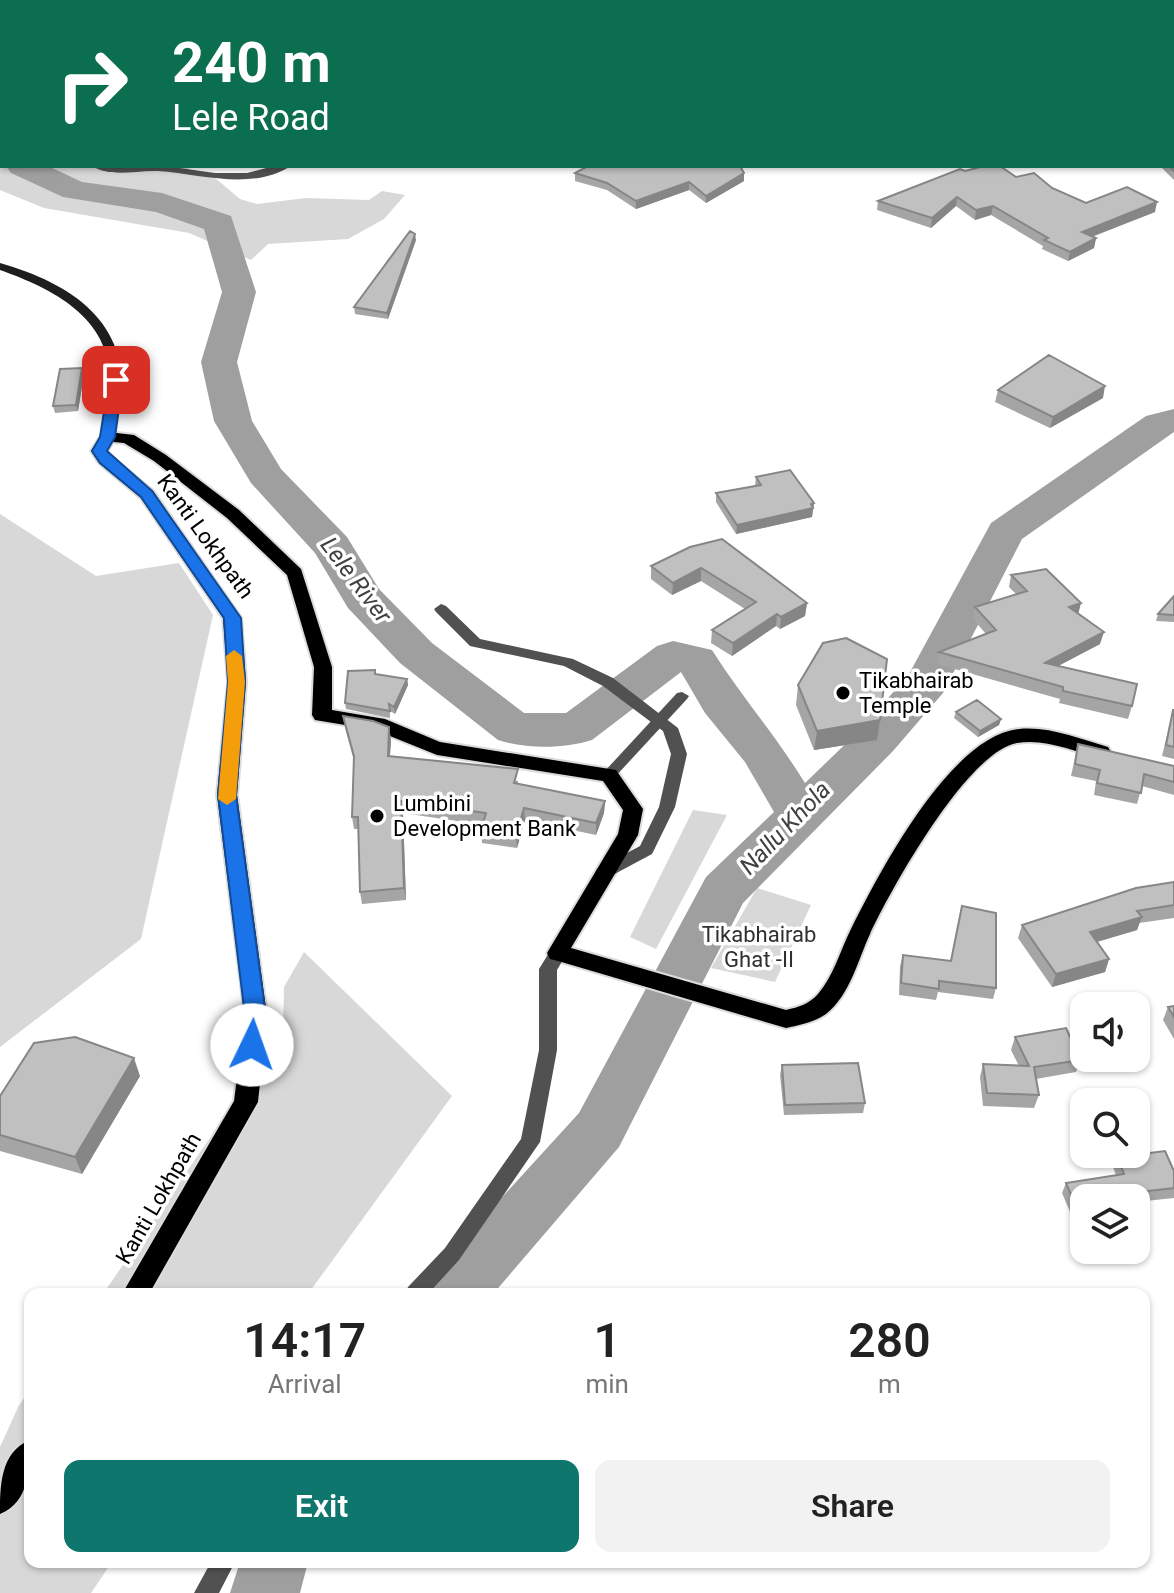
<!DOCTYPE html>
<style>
body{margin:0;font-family:Roboto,sans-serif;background:#f2f2f2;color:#222;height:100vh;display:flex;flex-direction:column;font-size:30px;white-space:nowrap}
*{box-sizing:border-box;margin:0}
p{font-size:26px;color:#767676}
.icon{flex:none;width:44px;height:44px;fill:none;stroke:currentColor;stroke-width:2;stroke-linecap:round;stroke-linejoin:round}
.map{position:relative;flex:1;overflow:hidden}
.details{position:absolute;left:24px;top:1288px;width:1126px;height:280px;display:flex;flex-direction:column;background:#fff;border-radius:16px;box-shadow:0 2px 6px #0004}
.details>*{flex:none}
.top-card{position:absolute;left:0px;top:0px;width:1174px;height:168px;box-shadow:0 2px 6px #0004;background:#0b6e4f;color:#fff;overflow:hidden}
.buttons{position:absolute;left:1070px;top:992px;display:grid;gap:16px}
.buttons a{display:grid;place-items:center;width:80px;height:80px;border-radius:16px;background:#fff;box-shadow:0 2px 6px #0004;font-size:40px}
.pin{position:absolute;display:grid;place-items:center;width:68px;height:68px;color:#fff;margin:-34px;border-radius:16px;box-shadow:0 4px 12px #0006}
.me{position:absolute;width:88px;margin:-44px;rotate:3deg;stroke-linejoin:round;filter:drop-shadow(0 0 6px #0008)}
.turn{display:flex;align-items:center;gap:28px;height:168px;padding:0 40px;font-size:36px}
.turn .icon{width:104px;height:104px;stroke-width:2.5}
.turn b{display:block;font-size:56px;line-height:68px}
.eta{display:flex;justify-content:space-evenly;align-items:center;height:136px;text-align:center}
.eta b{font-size:48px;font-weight:600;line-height:56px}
.cta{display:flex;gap:16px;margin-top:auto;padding:16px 40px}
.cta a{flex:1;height:92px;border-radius:16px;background:#0f766e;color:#fff;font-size:32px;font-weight:600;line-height:92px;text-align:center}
.cta a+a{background:#f2f2f2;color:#222}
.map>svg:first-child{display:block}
.green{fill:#d8d8d8}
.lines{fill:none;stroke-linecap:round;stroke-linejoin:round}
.river{fill:#9f9f9f;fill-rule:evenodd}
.primary-casing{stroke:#dbdbdb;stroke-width:4}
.lane{fill:#515151;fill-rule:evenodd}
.street{fill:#515151;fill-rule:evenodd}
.secondary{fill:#1e1e1e;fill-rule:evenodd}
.primary{fill:#000;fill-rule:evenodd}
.wall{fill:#a5a5a5}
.shaded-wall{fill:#868686}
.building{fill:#c0c0c0;stroke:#868686;stroke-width:2}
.route{fill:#1a73e8;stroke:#114b97;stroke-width:2}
.slow{fill:#f59e0b}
.poi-dot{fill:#000;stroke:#fff;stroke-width:3}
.labels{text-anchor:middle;stroke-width:7;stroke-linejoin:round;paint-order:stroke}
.street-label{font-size:22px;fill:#000;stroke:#fff}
.poi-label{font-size:22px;fill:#000;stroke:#fff;text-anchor:start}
.park-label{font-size:22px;fill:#2f2f2f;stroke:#fff}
.water-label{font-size:24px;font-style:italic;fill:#404040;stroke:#fff}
</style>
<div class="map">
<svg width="1174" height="1593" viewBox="0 0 1174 1593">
<rect width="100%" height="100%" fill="#fff"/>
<!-- green -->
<path class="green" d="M0,110L2,166L191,167L185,171L214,177L240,199L257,204L306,198L369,200L382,191L405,195L384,219L348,239L268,244L251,260L189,233L44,208L0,190Z
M0,514L96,576L179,563L213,615L141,939L0,1047Z
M693,810L727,815L656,949L630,937Z
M757,888L811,905L775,982L711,968Z
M304,952L452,1096L308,1294H103L283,1031L284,987Z
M30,1390V1562H112L91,1593H0V1447L19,1405Z"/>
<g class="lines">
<!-- river -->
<path class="river" d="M6,166H48L82,182L162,193L231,216L256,292L237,362L252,421L281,469L347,537L379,589L432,643L524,713H566L657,646L673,641L712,650C741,696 776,736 805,783L861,729L909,674L991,523L1146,416L1174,409V432L1022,539L943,693L893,751L743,903L619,1147L493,1294H423L432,1274L579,1113L706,877L774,812L745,762L705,713L681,672L592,740C564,749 526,749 498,740L400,663L348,608L315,553L251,483L214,421L201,362L222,292L204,229L156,212L63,197L11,173Z
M240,1562H308L300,1593H230Z"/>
<defs>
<path id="primary" d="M108,432L134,435L166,455L239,510L301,569L332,667V710L385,719L440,742L616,770L643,809L638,835L571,948L786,1010C799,1007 809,1004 818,994C834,975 840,951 851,929C879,873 950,736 1019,729C1049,726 1080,739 1108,747L1111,752L1101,759C1075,751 1044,738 1017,743C967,752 891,889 870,934C858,960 850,995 826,1014C815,1022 799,1025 786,1028L558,961L550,959L547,953L618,834L623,810L603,781L437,755L375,730L315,720L312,715L314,667L287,575L227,518L154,461L124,443L113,442L107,451L111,457L153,491L241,618L246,682L237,795L267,1016L258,1102L254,1109L149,1294H122L234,1101L245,1016L217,795L228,682L223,618L141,498L99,463L91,451L102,434Z
M30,1440C30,1467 30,1502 0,1514C0,1487 0,1452 30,1440Z"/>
</defs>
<!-- primary casing -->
<use href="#primary" class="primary-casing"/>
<!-- lane -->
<path class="lane" d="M682,692L689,696L687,699L614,778H604L602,775L604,772L677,693Z"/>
<!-- street -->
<path class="street" d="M2,67V73L0,74V68Z
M0,123H2V130H0Z
M92,166H165L215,173H247L274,166H291C252,191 201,174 158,171C136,170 111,178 92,166Z
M441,604L446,606L480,639L573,659L613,678L678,728L687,754L675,807L654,850L652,854L609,877H597L595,873L597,869L640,846L659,807L671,754L663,731L603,686L564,666L470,646L436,612L434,609Z
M558,946L564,948L567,953L557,970V1050L540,1142L459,1260L428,1294H405L408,1287L445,1248L521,1139L539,1050V969L552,948Z
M211,1562H235L219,1593H194Z"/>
<!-- secondary -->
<path class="secondary" d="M0,263C70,283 132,322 120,403C118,415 117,429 113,440H103L102,437C104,419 110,400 110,381C110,317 53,289 0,270Z"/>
<!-- primary -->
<use href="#primary" class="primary"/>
</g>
<!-- wall -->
<path class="wall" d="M1174,85V180L1160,166H1172V86Z
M965,171L1016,177L1052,188L1086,203L1155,212L1092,237L1096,238L1094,248L1068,261L1042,249L1043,246L991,215L975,220L956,206L931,228L877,210L878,201Z
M575,173L744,181L706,203L689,190L636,209L607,190L575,181Z
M416,240L388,319L355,314L354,307Z
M84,374L78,411L55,413L53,406Z
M998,390L1103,398L1050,428L995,402Z
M756,477L814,503L812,517L736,534L716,502V493L755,486Z
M690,547L807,603L805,616L780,629L776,626L732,656L711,643L712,630L745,609L701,581L672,595L651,579V566Z
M1011,575L1078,613L1100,644L1058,666L1132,706L1128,719L1059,703L1060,699L937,664L939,652L986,634L973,619L975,607L1016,594L1009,587Z
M1174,596V622L1156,621L1158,614Z
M376,674L407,679L408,685L395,714L390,711V718L346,709L345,703Z
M798,685L877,740L814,750L796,705Z
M1173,710H1174V759L1162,756Z
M956,712L1001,719L999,725L978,737L954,718Z
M343,716L389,727L391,740L390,756L518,781V784L605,801L604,813L596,835L525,820L517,848L482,843L481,831L483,825L403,813L406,900L362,904L360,892L359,829H354L352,817L354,761L345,728Z
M1078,744L1174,766V795L1142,786L1137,804L1094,795L1096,781L1071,776Z
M1174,882V918L1139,923L1137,930L1097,942L1109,959L1105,972L1052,987L1018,938L1022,925Z
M903,955L996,988L993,999L938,992L936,1000L899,995L900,966Z
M1174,1006V1039L1163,1020L1168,1007Z
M1015,1037L1081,1060L1076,1072L1036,1079L1039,1095L1034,1108L983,1106L980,1077L983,1064L1019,1066L1011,1050Z
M782,1065L865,1103L863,1113L784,1115L780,1075Z
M140,1076L82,1174L0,1151V1096Z
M1117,1157L1174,1171V1198L1136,1202V1198H1084V1219L1074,1221L1062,1193L1066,1183L1116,1175L1113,1167Z"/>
<!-- shaded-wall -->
<path class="shaded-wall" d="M744,173V181L706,203V196Z
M689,182V190L636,209V201Z
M957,197L956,206L931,228L932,218Z
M1157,202L1155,212L1080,241L1082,232Z
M993,206L991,215L975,220L976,210Z
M415,234L416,240L388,319L387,313Z
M1096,238L1094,248L1068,261L1070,252Z
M82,368L84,374L78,411L76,405Z
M1105,386L1103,398L1050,428L1053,417Z
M814,503L812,517L736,534L737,525Z
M701,568V581L672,595L673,583Z
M807,603L805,616L780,629L781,617Z
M1081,603L1078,615L1069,607Z
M777,614L776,626L732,656L733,643Z
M1104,632L1100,644L1041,675L1045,663Z
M407,679L408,685L395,714L394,707Z
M1001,719L999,725L978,737L980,731Z
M880,720L877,740L814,750L817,731Z
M389,727L391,740L389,768L388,756Z
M401,801L403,813L406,900L404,888Z
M605,801L604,813L596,835V823Z
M524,808L525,820L517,848L516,836Z
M1142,917L1137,930L1086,945L1090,932Z
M1109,959L1105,972L1052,987L1056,974Z
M134,1058L140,1076L82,1174L75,1157Z"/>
<!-- building -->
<path class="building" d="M1174,85V116L1172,115V86Z
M1172,122H1174V171L1169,166H1172Z
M588,166H740L744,173L706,196L689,182L636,201L607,183L575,173Z
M984,166H1000L1016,177L1034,173L1052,188L1086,203L1127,187L1157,202L1082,232L1096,238L1070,252L1044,240L1048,238L993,206L976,210L957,197L932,218L878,201L960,169L965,171Z
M410,231L415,234L387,313L354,307Z
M1049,355L1105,386L1053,417L998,390Z
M82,368L76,405L53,406L60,369Z
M790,470L814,503L811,504L813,508L737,525L716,493L761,485L756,477Z
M722,539L807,603L781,617L777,614L733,643L712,630L756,602L701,568L673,583L651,566L690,547Z
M1046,569L1081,603L1069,607L1104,632L1045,663L1137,684L1132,706L1063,691V687L939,652L996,630L975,607L1027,591L1011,575Z
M1174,596V615L1158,614Z
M846,638L887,659L880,720L817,731L798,685L823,643Z
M375,670V674L407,679L394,707L389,704L390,711L345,703L348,671Z
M977,700L1001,719L980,731L956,712Z
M1173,710H1174V747L1166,745Z
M343,716L373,721L389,727L388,756L518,769L514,783L605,801L596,823L524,808L516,836L481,831L486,813L401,801L404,888L360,892L358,817H352L354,756Z
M1078,744L1174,766V782L1144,774L1141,793L1097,783L1100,770L1075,764Z
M1174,882V905L1137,911L1142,917L1090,932L1109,959L1056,974L1022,925L1136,888Z
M962,906L996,913V988L939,981V989L901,983L903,955L951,961Z
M1174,1006V1017L1168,1007Z
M1066,1028L1081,1060L1034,1067L1039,1095L987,1093L983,1064L1029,1066L1015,1037Z
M75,1037L134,1058L75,1157L0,1135V1096L34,1043Z
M858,1063L865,1103L785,1105L782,1065Z
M1165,1151L1174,1171V1188L1104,1196L1105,1198H1084V1210L1078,1211L1066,1183L1124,1174L1117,1157Z"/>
<!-- route -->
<path class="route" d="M116,376L123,380L115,437L107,451L152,491L241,618L245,682L236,795L266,1016L260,1051L252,1053L245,1051L242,1045L245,1016L218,795L228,682L224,618L141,497L100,463L92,451L100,437L109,380Z"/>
<!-- slow -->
<path class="slow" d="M234,650L242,656L245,682L236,799L227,805L218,799L228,682L226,656Z"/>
<!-- markers -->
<g class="poi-dot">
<circle cx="843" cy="693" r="8"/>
<circle cx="377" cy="816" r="8"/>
</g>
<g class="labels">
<!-- street labels -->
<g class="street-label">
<text transform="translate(206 536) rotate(54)" y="8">Kanti Lokhpath</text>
<text transform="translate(158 1198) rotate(-60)" y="8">Kanti Lokhpath</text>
</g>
<!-- poi labels -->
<g class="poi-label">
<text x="859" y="688">Tikabhairab<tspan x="859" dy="25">Temple</tspan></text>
<text x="393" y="811">Lumbini<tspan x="393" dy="25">Development Bank</tspan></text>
</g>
<!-- park labels -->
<g class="park-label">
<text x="759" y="942">Tikabhairab<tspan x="759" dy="25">Ghat -II</tspan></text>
</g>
<!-- water labels -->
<g class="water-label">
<text transform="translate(356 580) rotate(53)" y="8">Lele River</text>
<text transform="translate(785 828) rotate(-46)" y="8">Nallu Khola</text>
</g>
</g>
</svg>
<div class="buttons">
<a><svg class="icon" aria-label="sound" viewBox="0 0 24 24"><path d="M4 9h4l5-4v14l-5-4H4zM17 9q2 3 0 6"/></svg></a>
<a><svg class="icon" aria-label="search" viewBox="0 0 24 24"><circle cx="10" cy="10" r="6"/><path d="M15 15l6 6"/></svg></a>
<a><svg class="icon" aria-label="layers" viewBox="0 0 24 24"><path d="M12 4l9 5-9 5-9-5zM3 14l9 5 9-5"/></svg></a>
</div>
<div class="pin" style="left:116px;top:380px;background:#d93025"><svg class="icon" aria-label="arrive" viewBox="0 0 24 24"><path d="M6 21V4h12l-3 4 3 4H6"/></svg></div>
<svg class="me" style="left:252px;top:1045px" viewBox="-20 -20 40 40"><circle r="19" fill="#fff"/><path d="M0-13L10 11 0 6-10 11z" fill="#1a73e8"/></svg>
<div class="top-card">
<div class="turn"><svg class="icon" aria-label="right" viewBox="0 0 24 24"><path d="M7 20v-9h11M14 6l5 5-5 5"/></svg><div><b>240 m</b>Lele Road</div></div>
</div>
<section class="details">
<div class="eta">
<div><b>14:17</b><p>Arrival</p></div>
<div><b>1</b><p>min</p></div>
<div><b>280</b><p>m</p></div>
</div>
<div class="cta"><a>Exit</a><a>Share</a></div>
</section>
</div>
